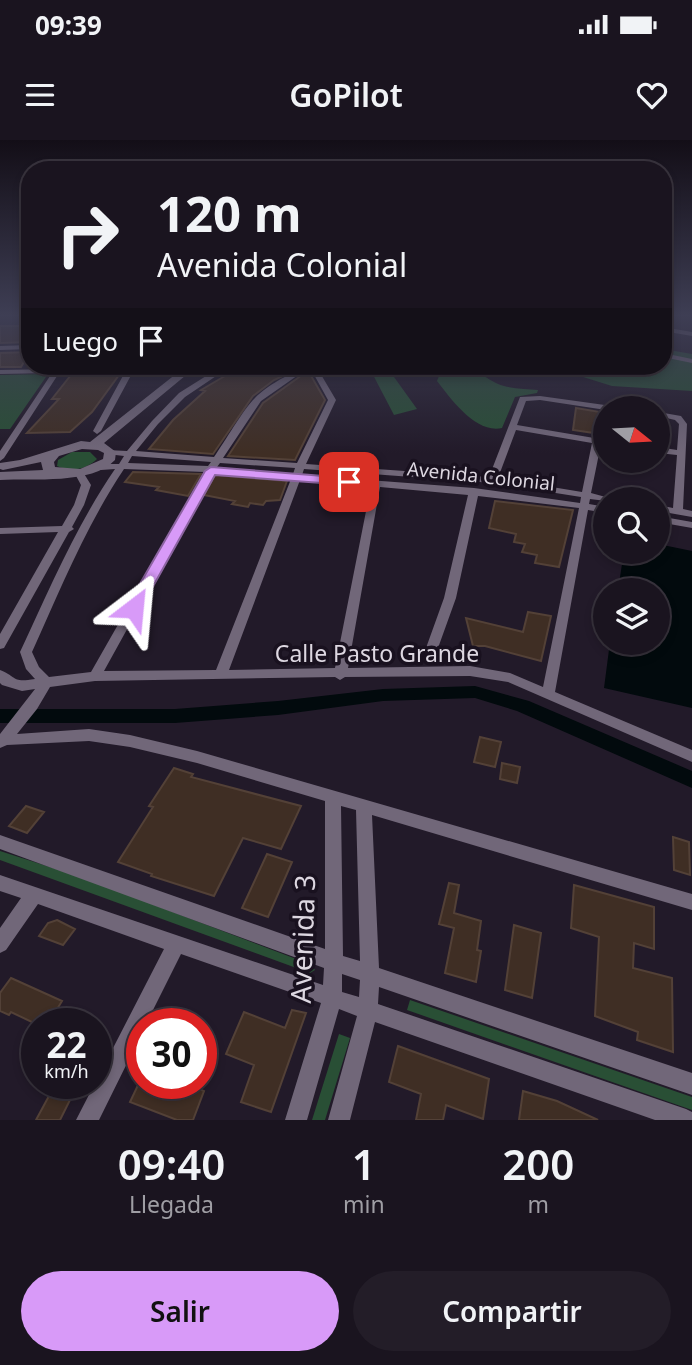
<!DOCTYPE html>
<html lang="es">
<style>
body{margin:0;font-family:"Noto Sans",sans-serif;background:#231d28;color:#f1f3f6;height:100vh;display:flex;flex-direction:column;font-size:26px;white-space:nowrap}
*{box-sizing:border-box;margin:0}
p{font-size:23px;color:#9f9ea4}
.icon{flex:none;width:38px;height:38px;fill:none;stroke:currentColor;stroke-width:2;stroke-linecap:round;stroke-linejoin:round}
.map{position:relative;height:980px;overflow:hidden}
.drawer{display:flex;flex-direction:column;background:#1a141f;flex:1}
.drawer>*{flex:none}
.guide{position:absolute;left:21px;top:21px;width:651px;height:214px;border-radius:28px;box-shadow:0 4px 10px #0003,0 0 0 2px #38333d;background:#1a141f;color:#f1f3f6;overflow:hidden}
.needle{width:46px;rotate:108deg}
.tools{position:absolute;left:593px;top:256px;display:grid;gap:14px}
.tools a{display:grid;place-items:center;width:77px;height:77px;border-radius:50%;background:#1a141f;box-shadow:0 4px 10px #0003,0 0 0 2px #38333d;font-size:35px}
.speed{position:absolute;left:21px;top:868px;display:flex;gap:14px;font-size:35px;font-weight:700;text-align:center}
.speed>*{display:grid;place-content:center;width:91px;height:91px;border-radius:50%;background:#1a141f;box-shadow:0 4px 10px #0003,0 0 0 2px #38333d;line-height:1}
.speed small{font-size:18px;font-weight:400}
.speed .limit{border:10px solid #d22;background:#fff;color:#111}
.pin{position:absolute;display:grid;place-items:center;width:60px;height:60px;color:#fff;margin:-30px;border-radius:14px;box-shadow:0 4px 10px #0006}
.me{position:absolute;width:77px;margin:-38px;rotate:29deg;stroke-linejoin:round;filter:drop-shadow(0 0 5px #0008)}
.turn{display:flex;align-items:center;gap:24px;height:147px;padding:0 21px;font-size:32px}
.turn .icon{width:91px;height:91px;stroke-width:2.5}
.turn b{display:block;font-size:49px;line-height:60px}
.then{display:flex;align-items:center;height:66px;padding:0 21px;background:#0003;gap:14px;font-size:26px}
.eta{display:flex;justify-content:space-evenly;align-items:center;height:119px;text-align:center}
.eta b{font-size:42px;font-weight:600;line-height:49px}
.action{display:flex;gap:14px;margin-top:auto;padding:14px 21px}
.action a{flex:1;height:80px;border-radius:42px;background:#d89af8;color:#111;font-size:28px;font-weight:600;line-height:80px;text-align:center}
.action a+a{background:#231d28;color:#f1f3f6}
.status{display:flex;justify-content:space-between;align-items:center;height:49px;padding:0 35px;background:#1a141f;direction:ltr}
.status svg{height:19px;fill:currentColor}
header{display:flex;justify-content:space-between;align-items:center;height:91px;padding:0 21px;background:#1a141f;font-size:32px;font-weight:600}
.map>svg:first-child{display:block}
.green{fill:#294f35}
.water{fill:#020a0d}
.lines{fill:none;stroke-linecap:round;stroke-linejoin:round}
.canal{fill:#020a0d;fill-rule:evenodd}
.building{fill:#3f2e24;stroke:#534137;stroke-width:2}
.street{fill:#716779;fill-rule:evenodd}
.secondary{fill:#716779;fill-rule:evenodd}
.route{fill:#d89af8;stroke:#8c64a1;stroke-width:2}
.labels{text-anchor:middle;stroke-width:7;stroke-linejoin:round;paint-order:stroke}
.far-street-label{font-size:19px;fill:#ddd7e1;stroke:#19111f}
.street-label{font-size:23px;fill:#ddd7e1;stroke:#19111f}
.near-street-label{font-size:28px;fill:#ddd7e1;stroke:#19111f}
</style>
<div class="status"><b>09:39</b><svg viewBox="0 0 49 12"><path d="M0 12V9h3v3zM5 12V6h3v6zM10 12V3h3v9zM15 12V0h3v12zM26 1h20v11H26zM47 4h2v5h-2z"/></svg></div>
<header><svg class="icon" aria-label="menu" viewBox="0 0 24 24"><path d="M4 6h16M4 12h16M4 18h16"/></svg>GoPilot<svg class="icon" aria-label="heart" viewBox="0 0 24 24"><path d="M12 20l-8-8c-3-5 5-10 8-4 3-6 11-1 8 4z"/></svg></header>
<div class="map">
<svg width="692" height="980" viewBox="0 0 692 980">
<rect width="100%" height="100%" fill="#221a29"/>
<!-- green -->
<path class="green" d="M663,209L692,214V251L612,246L548,226H663Z
M373,226H393L389,230L417,269L394,275L371,231Z
M452,227C476,224 484,240 504,246C515,249 528,249 538,250L537,253L515,257L502,288C476,294 451,259 437,241L439,236Z
M48,234L10,289H0V235Z
M72,312H90L97,319C86,330 70,332 57,326L58,320Z
M0,711L81,737L312,825L315,830L310,833L0,720Z
M410,860L692,957V970L407,870Z
M339,894L350,898L325,980H312Z"/>
<!-- water -->
<path class="water" d="M658,404L692,411V568L604,548L610,502H658V450H618L624,411H658Z"/>
<g class="lines">
<!-- canal -->
<path class="canal" d="M475,546L529,561L692,631V648L517,571L475,558L383,561L278,575L175,583H0V569H175L278,561L383,549Z"/>
</g>
<!-- building -->
<path class="building" d="M30,175V202L0,203V186H20Z
M30,212L21,227H0V213Z
M242,226H304L274,240L253,256L213,314L149,309L173,280L205,251L201,250Z
M310,234L325,260L295,320L228,316L263,263L302,235Z
M71,235H119L92,272L70,292L27,293L59,259H52Z
M576,268L606,273V289L594,288V293L573,290Z
M133,332L201,334L188,356L156,350L159,347L125,342Z
M215,335L287,341L280,360L266,361L263,365L250,363L248,367L232,364L235,361L204,355Z
M495,361L573,370L559,427L535,423L537,415L522,412L525,404L514,402L516,394L489,388Z
M528,472L551,476L541,521L485,506H473L466,478L523,492Z
M480,597L501,602L495,627L474,622Z
M502,623L520,627L517,643L500,639Z
M174,628L193,634L191,637L301,666L281,709L243,698L214,756L151,736L152,734L118,722L153,667L149,666Z
M26,666L44,672L27,693L9,686Z
M673,697L689,702L690,735L674,730Z
M267,714L292,722L268,777L242,768Z
M449,743L459,745L454,773L481,781L477,810L481,811L476,842L445,833L454,788L439,784Z
M574,745L654,767V809L634,803L633,828L672,838L673,912L637,900L638,892L595,876L599,797L571,788Z
M57,780L75,789L63,805L39,796L48,783Z
M514,785L541,793L532,858L505,850Z
M11,838L62,861L48,884H36L11,872L9,875L0,871V853Z
M292,870L306,873L271,972L241,962L254,925L226,914L244,872L285,888Z
M398,906L489,939L483,979L446,965L443,980H416L421,954L389,942Z
M56,943L76,948L60,980H36Z
M139,943H184L204,951L193,980H177L130,962Z
M523,951L557,961L598,980H519Z"/>
<g class="lines">
<!-- street -->
<path class="street" d="M663,187L692,192V196L663,191Z
M30,205V209L0,210V206Z
M663,213L692,219V223L663,217Z
M57,226H63L62,229L127,228L129,226H136L101,291L97,294L93,291L125,232L59,233L4,318L0,321V311L52,233L0,234V230L54,229Z
M222,226H231L185,257L158,284L136,311L214,317C226,300 242,271 255,258C267,245 301,226 316,226L336,260L306,324L489,337L520,257L540,256L612,266L613,268H606V270L540,260L526,261L517,285L606,300V304H601L591,353L613,359H606V361L590,359L589,364L606,367V373L588,370L555,552L692,610V622L508,542L470,536L345,537L340,540L335,537L95,541L50,547L37,569L17,594L89,589L130,595L197,611L692,754V770L372,675L379,828L692,933V955L379,847L378,864L686,969L692,972V980H655L375,882L350,980H328L357,876L339,869L307,980H285L321,863L181,814L146,884H142V893L99,980H76L164,809L38,764L6,810L0,813V788L21,758L0,751V735L323,845L324,828L0,709V695L325,809V661L197,623L130,607L89,601L7,605L0,608V594L35,549L22,551L2,545L0,543V530C18,537 11,543 35,539L26,529L20,512C49,450 76,386 115,329L101,330L96,327L101,324H119L124,316L107,314V310L127,311L152,281L179,253ZM312,231L328,260L297,323L223,318L261,261L301,233ZM516,290L592,303L582,352L498,338ZM132,316L211,322L208,326L128,323ZM220,323L295,328L293,334L217,327ZM124,329L205,332L91,532L49,537L39,527L32,512C60,450 86,386 124,329ZM304,329L493,343L581,357L580,363L474,348L302,335ZM214,332L291,339L216,530L104,531ZM300,340L371,346L335,528L229,530ZM380,347L468,355L444,458L426,508L432,512L438,508L456,458L478,356L579,368L543,547L510,533L470,526L348,528ZM341,666L356,670L360,821L343,816ZM342,834L360,840L359,857L342,852Z
M658,272L681,276L687,284L683,369L692,371V377L658,371V365L673,368L677,315L658,313V307L677,310L679,284L675,280L658,276Z
M80,331L83,332L91,345L84,365L72,387L74,389L69,392L4,508L0,509V494L58,392L0,394V388L62,386L74,365L81,345L75,334Z
M658,376L692,382V388L658,382Z"/>
<!-- secondary -->
<path class="secondary" d="M186,226H197L104,303L116,312L115,320C92,345 33,338 0,340V332L43,330L41,322L3,330L0,329V323L20,320L81,301L90,302ZM82,309L98,310L104,313L103,319L80,329L55,327L54,322L59,316Z"/>
</g>
<!-- sky -->
<linearGradient id="sky" x2="0" y2="1"><stop stop-color="#130e17"/><stop offset="0.56" stop-color="#3e3e54"/><stop offset="1" stop-color="#3e3e54" stop-opacity="0"/></linearGradient>
<rect width="692" height="313" fill="url(#sky)"/>
<!-- route -->
<path class="route" d="M211,327L349,338L356,342L349,345L215,335L141,468L134,473L128,471L126,468L205,331Z"/>
<g class="labels">
<!-- far-street labels -->
<g class="far-street-label">
<text transform="translate(481 336) rotate(6)" y="7">Avenida Colonial</text>
</g>
<!-- street labels -->
<g class="street-label">
<text x="377" y="522">Calle Pasto Grande</text>
</g>
<!-- near-street labels -->
<g class="near-street-label">
<text transform="translate(303 799) rotate(-88)" y="10">Avenida 3</text>
</g>
</g>
</svg>
<div class="tools">
<a><svg class="needle" viewBox="-14 -14 28 28"><path d="M0-13l5 13h-10z" fill="#e53935"/><path d="M0 13l5-13h-10z" fill="#9f9ea4"/></svg></a>
<a><svg class="icon" aria-label="search" viewBox="0 0 24 24"><circle cx="10" cy="10" r="6"/><path d="M15 15l6 6"/></svg></a>
<a><svg class="icon" aria-label="layers" viewBox="0 0 24 24"><path d="M12 4l9 5-9 5-9-5zM3 14l9 5 9-5"/></svg></a>
</div>
<div class="speed"><div>22<small>km/h</small></div><div class="limit">30</div></div>
<div class="pin" style="left:349px;top:342px;background:#d93025"><svg class="icon" aria-label="arrive" viewBox="0 0 24 24"><path d="M6 21V4h12l-3 4 3 4H6"/></svg></div>
<svg class="me" style="left:134px;top:468px" viewBox="-20 -20 40 40"><path d="M0-17L14 15 0 8-14 15z" fill="#d89af8" stroke="#fff" stroke-width="4"/></svg>
<div class="guide">
<div class="turn"><svg class="icon" aria-label="right" viewBox="0 0 24 24"><path d="M7 20v-9h11M14 6l5 5-5 5"/></svg><div><b>120 m</b>Avenida Colonial</div></div>
<div class="then">Luego<svg class="icon" aria-label="arrive" viewBox="0 0 24 24"><path d="M6 21V4h12l-3 4 3 4H6"/></svg></div>
</div>
</div>
<section class="drawer">
<div class="eta">
<div><b>09:40</b><p>Llegada</p></div>
<div><b>1</b><p>min</p></div>
<div><b>200</b><p>m</p></div>
</div>
<div class="action"><a>Salir</a><a>Compartir</a></div>
</section>
